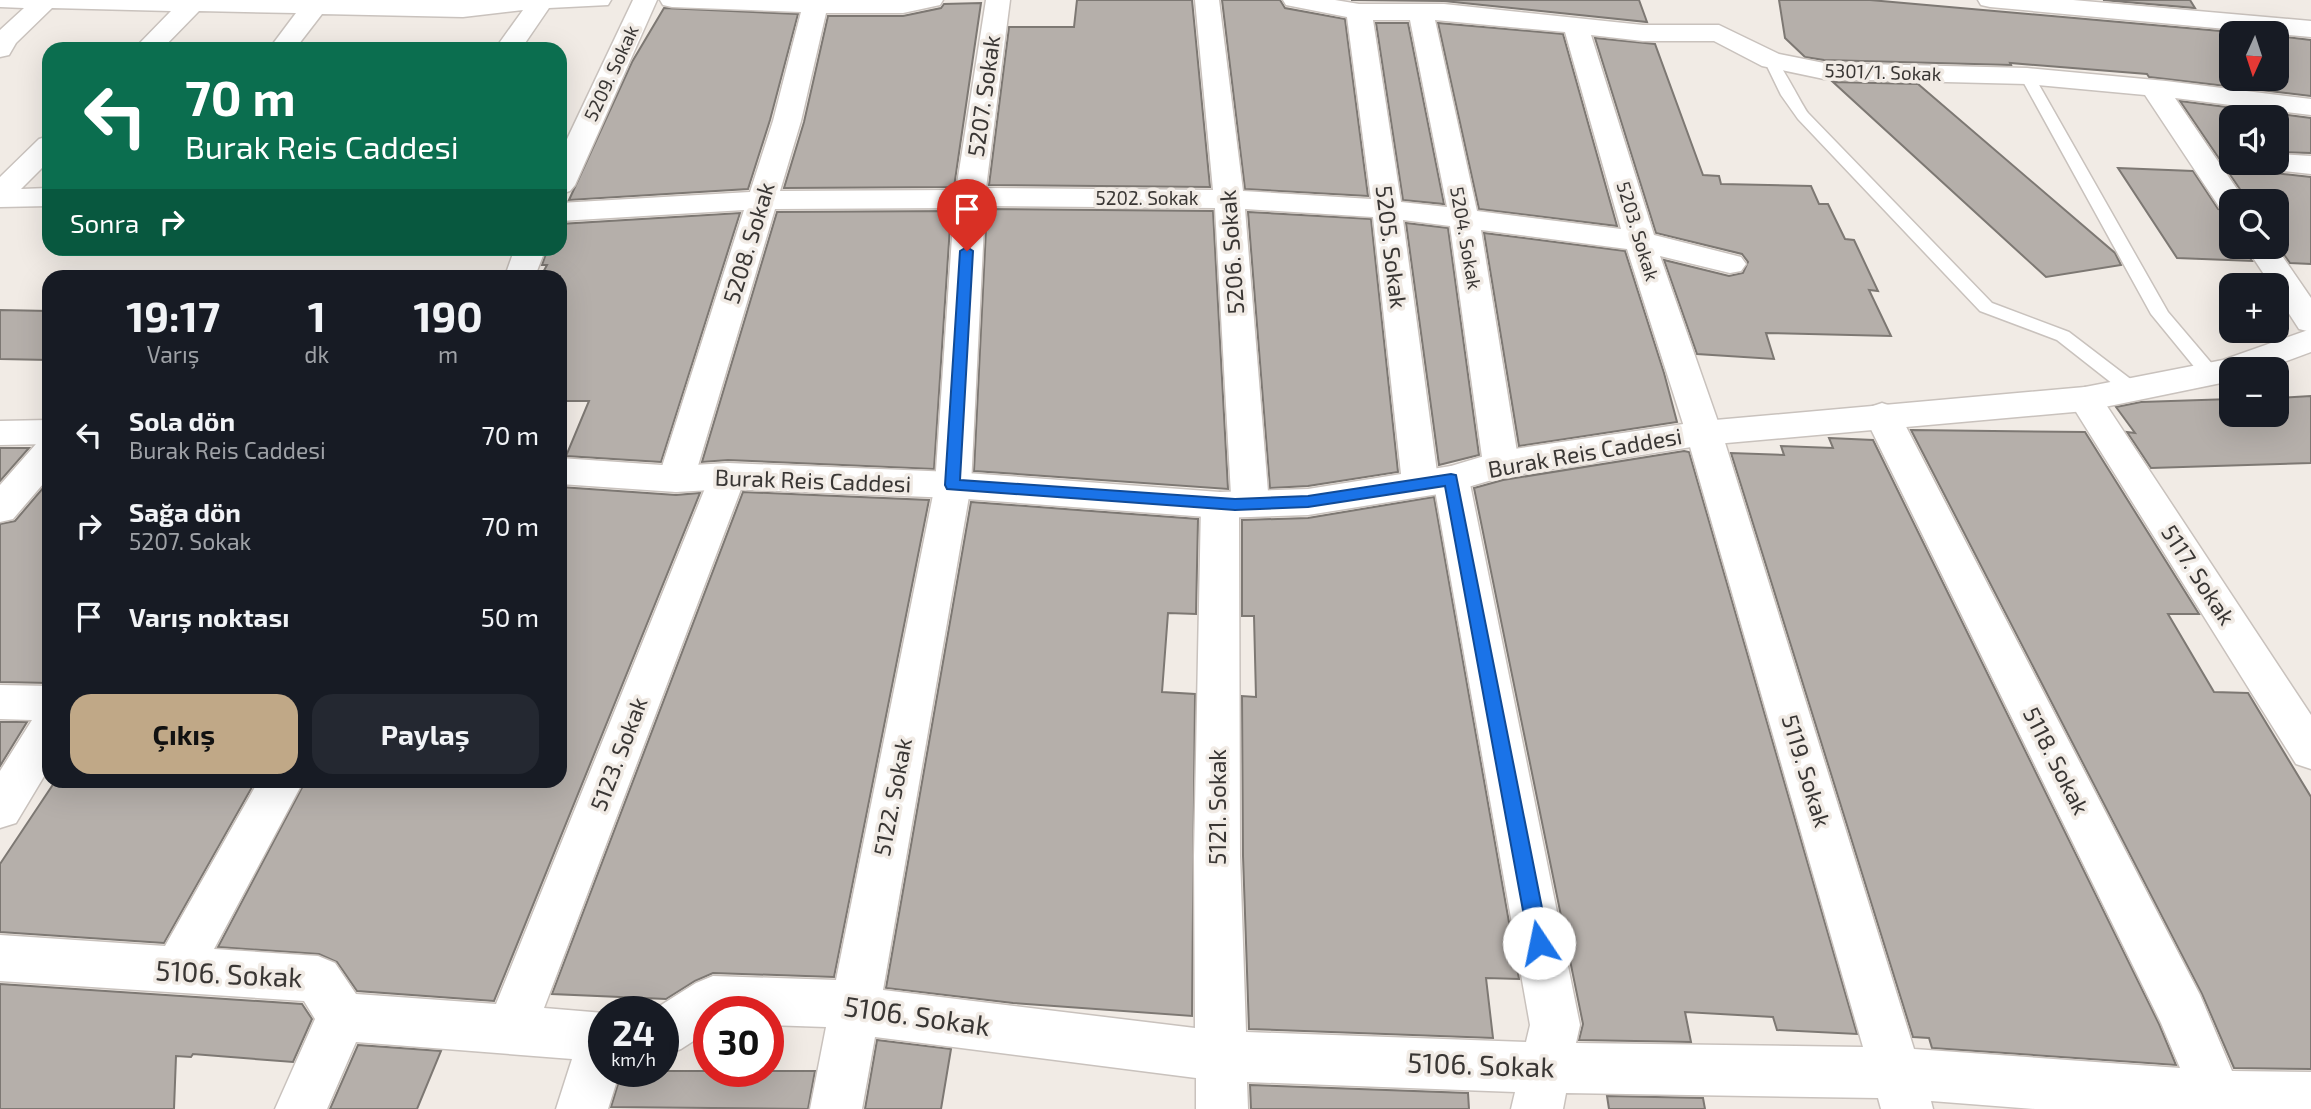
<!DOCTYPE html>
<html lang="tr">
<meta charset="utf-8">
<style>
body{margin:0;font-family:"Exo 2",sans-serif;background:#242831;color:#f1f3f6;height:100vh;display:flex;flex-direction:column;font-size:26px;white-space:nowrap}
*{box-sizing:border-box;margin:0}
p{font-size:23px;color:#9ea1a6}
.icon{flex:none;width:38px;height:38px;fill:none;stroke:currentColor;stroke-width:2;stroke-linecap:round;stroke-linejoin:round}
.map{position:relative;flex:1;overflow:hidden}
.side{position:absolute;left:42px;top:270px;width:525px;height:518px;display:flex;flex-direction:column;background:#171b24;border-radius:21px;box-shadow:0 7px 28px #0002}
.side>*{flex:none}
.guide{position:absolute;left:42px;top:42px;width:525px;height:214px;border-radius:21px;box-shadow:0 7px 28px #0002;background:#0b6e4f;color:#fff;overflow:hidden}
.needle{width:46px;rotate:183deg}
.controls{position:absolute;left:2219px;top:21px;display:grid;gap:14px}
.controls a{display:grid;place-items:center;width:70px;height:70px;border-radius:14px;background:#171b24;box-shadow:0 7px 28px #0002;font-size:35px}
.speed{position:absolute;left:588px;top:996px;display:flex;gap:14px;font-size:35px;font-weight:700;text-align:center}
.speed>*{display:grid;place-content:center;width:91px;height:91px;border-radius:50%;background:#171b24;box-shadow:0 7px 28px #0002;line-height:1}
.speed small{font-size:18px;font-weight:400}
.speed .limit{border:10px solid #d22;background:#fff;color:#111}
.pin{position:absolute;display:grid;place-items:center;width:60px;height:60px;color:#fff;margin:-72px -30px;border-radius:50% 50% 50% 0;rotate:-45deg;box-shadow:0 0 7px #0007}
.pin .icon{rotate:45deg}
.me{position:absolute;width:77px;margin:-38px;rotate:349deg;stroke-linejoin:round;filter:drop-shadow(0 0 5px #0008)}
.turn{display:flex;align-items:center;gap:24px;height:147px;padding:0 28px;font-size:32px}
.turn .icon{width:91px;height:91px;stroke-width:2.5}
.turn b{display:block;font-size:49px;line-height:60px}
.then{display:flex;align-items:center;height:66px;padding:0 28px;background:#0003;gap:14px;font-size:26px}
.eta{display:flex;justify-content:space-evenly;align-items:center;height:119px;text-align:center}
.eta b{font-size:42px;font-weight:700;line-height:49px}
.primary-button{display:flex;gap:14px;margin-top:auto;padding:14px 28px}
.primary-button a{flex:1;height:80px;border-radius:21px;background:#c0a887;color:#111;font-size:28px;font-weight:700;line-height:80px;text-align:center}
.primary-button a+a{background:#242831;color:#f1f3f6}
ul{padding:0;list-style:none}
li{display:flex;align-items:center;gap:21px;height:91px;padding:0 28px}
li div{flex:1}
li b{display:block;font-size:26px}
li em{font-style:normal}
.map>svg:first-child{display:block}
.building{fill:#b5afaa;stroke:#7d7873;stroke-width:2}
.lines{fill:none;stroke-linecap:round;stroke-linejoin:round}
.lane-casing{stroke:#c9c2bd;stroke-width:3}
.street-casing{stroke:#c9c2bd;stroke-width:3}
.secondary-casing{stroke:#c9c2bd;stroke-width:3}
.lane{fill:#fff;fill-rule:evenodd}
.street{fill:#fff;fill-rule:evenodd}
.secondary{fill:#fff;fill-rule:evenodd}
.route{fill:#1a73e8;stroke:#114b97;stroke-width:2}
.labels{text-anchor:middle;stroke-width:7;stroke-linejoin:round;paint-order:stroke}
.far-street-label{font-size:19px;fill:#393634;stroke:#f1ebe5}
.street-label{font-size:23px;fill:#393634;stroke:#f1ebe5}
.near-street-label{font-size:28px;fill:#393634;stroke:#f1ebe5}
</style>
<div class="map">
<svg width="2311" height="1109" viewBox="0 0 2311 1109">
<rect width="100%" height="100%" fill="#f1ebe5"/>
<!-- building -->
<path class="building" d="M1077,0H1192L1210,187L989,185L1009,27H1074Z
M1222,0H1280L1285,8L1345,19L1368,196L1245,189Z
M1351,0H1639L1647,22L1444,1Z
M1779,0H1870L2243,33H2231V79H2277V36L2311,40V96L2149,77L2147,74L2010,63L2011,65L1824,60L1805,57L1785,38Z
M2103,0H2190L2195,8Z
M981,3L954,187L784,188L804,122L828,16H903L941,8L944,4Z
M664,8L798,14L770,120L748,189L569,200L632,62Z
M1376,23H1408L1444,204L1403,200Z
M1438,23L1563,34L1617,226L1479,209Z
M1595,38L1655,44L1703,175L1719,176L1721,184L1811,186L1819,204H1828L1845,239L1854,240L1878,291L1869,290L1891,336L1766,333L1774,359L1697,354L1664,260L1729,276L1743,273L1748,262L1742,254L1656,233Z
M1833,82L1918,84L2115,253L2121,265L2046,277Z
M2180,101L2311,118V153L2277,152V117H2231V163H2257L2264,172L2311,177V264L2290,263L2277,245V201H2248Z
M2118,168L2193,171L2218,209L2231,213V247H2243L2252,261L2177,258Z
M987,209L1213,211L1228,489L974,471Z
M951,211L934,469L728,460L702,462L777,212Z
M1248,212L1371,219L1398,472L1308,486L1270,488Z
M740,213L661,462L566,456L589,401H560V276H541L547,265H542L548,248H560V224Z
M1406,223L1448,228L1479,455L1439,465Z
M1484,233L1625,251L1664,373L1677,422L1519,446Z
M0,310L49,311V360L0,359Z
M2311,396V463L2151,468L2127,432L2135,433L2116,407L2141,402L2231,399V415H2277V398Z
M1911,430L2085,432L2199,614H2168L2214,692L2248,693L2311,797V1069L2234,1068L2202,994Z
M1829,438L1873,440L2159,1024L2176,1065L1932,1048L1929,1038L1913,1037L1731,453L1784,455L1781,446L1833,448Z
M0,448H29L0,481Z
M1684,451L1689,452L1857,1034L1777,1030L1773,1017L1685,1012L1691,1042L1579,1040L1583,1024L1474,488L1503,480Z
M49,481V683L0,682V524L15,521Z
M560,487L676,495L700,493L494,1001L357,991L337,962L319,954L218,947L306,780H560Z
M743,492L929,500L834,977L713,973L695,981L666,999L552,994Z
M1434,497L1519,979L1486,978L1493,1038L1249,1029L1243,856L1242,696L1256,697L1254,616H1242V520L1308,518Z
M971,502L1198,519L1196,614L1168,613L1162,692L1195,694L1192,1016L1013,1003L886,988Z
M0,722H27L0,766Z
M56,780H256L164,943L0,932V864Z
M0,984L302,1004L312,1019L293,1062L193,1054L191,1057L176,1056L174,1109H0Z
M877,1040L951,1049L941,1109H865Z
M358,1045L441,1051L417,1109H330Z
M622,1071H815L808,1109L611,1107Z
M1250,1085L1468,1093L1469,1109H1251Z
M1607,1096L1703,1098L1705,1109H1609Z"/>
<g class="lines">
<defs>
<path id="lane" d="M1771,56C1779,58 1800,102 1808,113L1992,303L2069,332L2141,387L2143,391L2141,395H2127L2057,340L1980,311L1798,119L1781,95L1764,60Z
M2027,72L2034,76L2168,312L2219,372L2221,376L2219,380H2205L2151,314L2020,76Z"/>
<path id="street" d="M0,0H611L608,5L549,8L521,49H495L523,10L463,17L322,14L295,49H269L296,13L199,11L162,49H134L171,11L52,8L16,43L9,55L0,57V30L24,8L0,7Z
M633,0H657L575,185L570,191L560,194V154Z
M660,0H943L940,5L903,13H826L801,121L780,191L956,190L986,0H1010L986,188L1213,190L1195,0H1219L1243,191L1371,199L1347,17L1286,5L1283,0H1335L1359,4H1444L1643,25H1719L1779,54L1824,63L2027,68L2166,81L2311,99V115L2175,98L2245,201H2231V211L2220,208L2145,95L2027,84L1824,79L1762,66L1714,41H1643L1591,35L1654,235L1741,257L1746,264L1741,271L1730,273L1660,256L1722,433L1914,1049L2180,1068L2161,1023L1864,415L1870,407L1882,403L1894,407L1900,415L2200,995L2232,1071L2311,1072V1109H2035L1931,1101L1933,1109H1881L1878,1098L1566,1093L1563,1109H1511L1515,1092L1247,1082L1248,1109H1196V1078L875,1037L862,1109H810L826,1027L768,1025V1012H709V1031L681,1049L663,1056V1012H650L696,983L713,976L836,980L935,485L954,208L775,209L694,479L689,488L676,492L663,488L658,479L744,210L560,221V203L750,192L773,121L801,12L672,7L663,5ZM1373,20H1410L1447,207L1401,202ZM1435,20L1565,32L1621,229L1477,211ZM985,206L1215,208L1231,495L1220,492L1207,496L1201,505L1194,856L1195,1028L883,990L971,485ZM1245,209L1373,217L1402,483L1407,492L1420,496L1435,490L1530,1025L1526,1042L1246,1032L1240,856L1239,514L1250,517L1263,513L1269,504ZM1403,220L1450,226L1483,464L1488,473L1501,477L1514,473L1519,464L1481,230L1627,249L1686,433L1863,1047L1576,1043L1580,1025L1469,479L1464,470L1451,466L1437,472Z
M1978,0H2073L2311,21V37L1990,7L1981,5Z
M49,136V161L21,189L49,188V206L0,207V177L39,139Z
M2277,154L2311,156V174L2264,169L2260,163H2277Z
M2246,247H2276L2311,298V332L2299,329L2277,295V285H2271Z
M515,248H546L535,276H505Z
M2085,387L2097,391L2311,715V769L2296,764L2068,399L2073,391Z
M49,440V477L13,519L0,522V485L36,444Z
M728,463L741,467L746,476L544,1008L604,1013V1071H620L608,1109H556L572,1059L356,1042L327,1109H275L315,1019L304,1001L0,981V935L165,946L259,780H304L214,949L318,956L335,963L356,994L496,1004L710,476L715,467Z
M0,685L49,686V768L16,823L0,828V771L32,720L0,719Z"/>
<path id="secondary" d="M2311,329V352L2265,369H2231V381L2085,411L1704,445L1502,477L1451,492L1308,515L1220,518L953,498L728,489L676,492L560,484V458L676,466L728,463L953,472L1220,492L1308,489L1451,466L1501,451L1704,421L2085,387L2223,360Z
M49,420V444L0,445V421Z"/>
</defs>
<!-- lane casing -->
<use href="#lane" class="lane-casing"/>
<!-- street casing -->
<use href="#street" class="street-casing"/>
<!-- secondary casing -->
<use href="#secondary" class="secondary-casing"/>
<!-- lane -->
<use href="#lane" class="lane"/>
<!-- street -->
<use href="#street" class="street"/>
<!-- secondary -->
<use href="#secondary" class="secondary"/>
</g>
<!-- route -->
<path class="route" d="M967,247L973,251L960,480L1235,499L1308,496L1451,474L1456,475L1549,943L1546,949L1539,952L1532,949L1529,943L1445,486L1308,507L1235,510L947,489L945,485L960,251Z"/>
<g class="labels">
<!-- far-street labels -->
<g class="far-street-label">
<text transform="translate(1883 72) rotate(2)" y="7">5301/1. Sokak</text>
<text transform="translate(611 73) rotate(-65)" y="7">5209. Sokak</text>
<text x="1147" y="205">5202. Sokak</text>
<text transform="translate(1638 231) rotate(73)" y="7">5203. Sokak</text>
<text transform="translate(1466 238) rotate(80)" y="7">5204. Sokak</text>
</g>
<!-- street labels -->
<g class="street-label">
<text transform="translate(984 96) rotate(-82)" y="8">5207. Sokak</text>
<text transform="translate(749 243) rotate(-73)" y="8">5208. Sokak</text>
<text transform="translate(1391 247) rotate(83)" y="8">5205. Sokak</text>
<text transform="translate(1232 252) rotate(-94)" y="8">5206. Sokak</text>
<text transform="translate(1585 453) rotate(-10)" y="8">Burak Reis Caddesi</text>
<text transform="translate(813 481) rotate(2)" y="8">Burak Reis Caddesi</text>
<text transform="translate(2198 575) rotate(57)" y="8">5117. Sokak</text>
<text transform="translate(619 754) rotate(-69)" y="8">5123. Sokak</text>
<text transform="translate(2056 761) rotate(63)" y="8">5118. Sokak</text>
<text transform="translate(1806 771) rotate(73)" y="8">5119. Sokak</text>
<text transform="translate(893 797) rotate(-79)" y="8">5122. Sokak</text>
<text transform="translate(1218 807) rotate(-90)" y="8">5121. Sokak</text>
</g>
<!-- near-street labels -->
<g class="near-street-label">
<text transform="translate(229 974) rotate(3)" y="10">5106. Sokak</text>
<text transform="translate(917 1016) rotate(8)" y="10">5106. Sokak</text>
<text transform="translate(1481 1065) rotate(2)" y="10">5106. Sokak</text>
</g>
</g>
</svg>
<div class="controls">
<a><svg class="needle" viewBox="-14 -14 28 28"><path d="M0-13l5 13h-10z" fill="#e53935"/><path d="M0 13l5-13h-10z" fill="#9ea1a6"/></svg></a>
<a><svg class="icon" aria-label="sound" viewBox="0 0 24 24"><path d="M4 9h4l5-4v14l-5-4H4zM17 9q2 3 0 6"/></svg></a>
<a><svg class="icon" aria-label="search" viewBox="0 0 24 24"><circle cx="10" cy="10" r="6"/><path d="M15 15l6 6"/></svg></a>
<a>+</a>
<a>−</a>
</div>
<div class="speed"><div>24<small>km/h</small></div><div class="limit">30</div></div>
<div class="pin" style="left:967px;top:251px;background:#d93025"><svg class="icon" aria-label="arrive" viewBox="0 0 24 24"><path d="M6 21V4h12l-3 4 3 4H6"/></svg></div>
<svg class="me" style="left:1539px;top:943px" viewBox="-20 -20 40 40"><circle r="19" fill="#fff"/><path d="M0-13L10 11 0 6-10 11z" fill="#1a73e8"/></svg>
<div class="guide">
<div class="turn"><svg class="icon" aria-label="left" viewBox="0 0 24 24"><path d="M17 20v-9H6M10 6l-5 5 5 5"/></svg><div><b>70 m</b>Burak Reis Caddesi</div></div>
<div class="then">Sonra<svg class="icon" aria-label="right" viewBox="0 0 24 24"><path d="M7 20v-9h11M14 6l5 5-5 5"/></svg></div>
</div>
<section class="side">
<div class="eta">
<div><b>19:17</b><p>Varış</p></div>
<div><b>1</b><p>dk</p></div>
<div><b>190</b><p>m</p></div>
</div>
<ul>
<li><svg class="icon" aria-label="left" viewBox="0 0 24 24"><path d="M17 20v-9H6M10 6l-5 5 5 5"/></svg><div><b>Sola dön</b><p>Burak Reis Caddesi</p></div><em>70 m</em></li>
<li><svg class="icon" aria-label="right" viewBox="0 0 24 24"><path d="M7 20v-9h11M14 6l5 5-5 5"/></svg><div><b>Sağa dön</b><p>5207. Sokak</p></div><em>70 m</em></li>
<li><svg class="icon" aria-label="arrive" viewBox="0 0 24 24"><path d="M6 21V4h12l-3 4 3 4H6"/></svg><div><b>Varış noktası</b></div><em>50 m</em></li>
</ul>
<div class="primary-button"><a>Çıkış</a><a>Paylaş</a></div>
</section>
</div>
